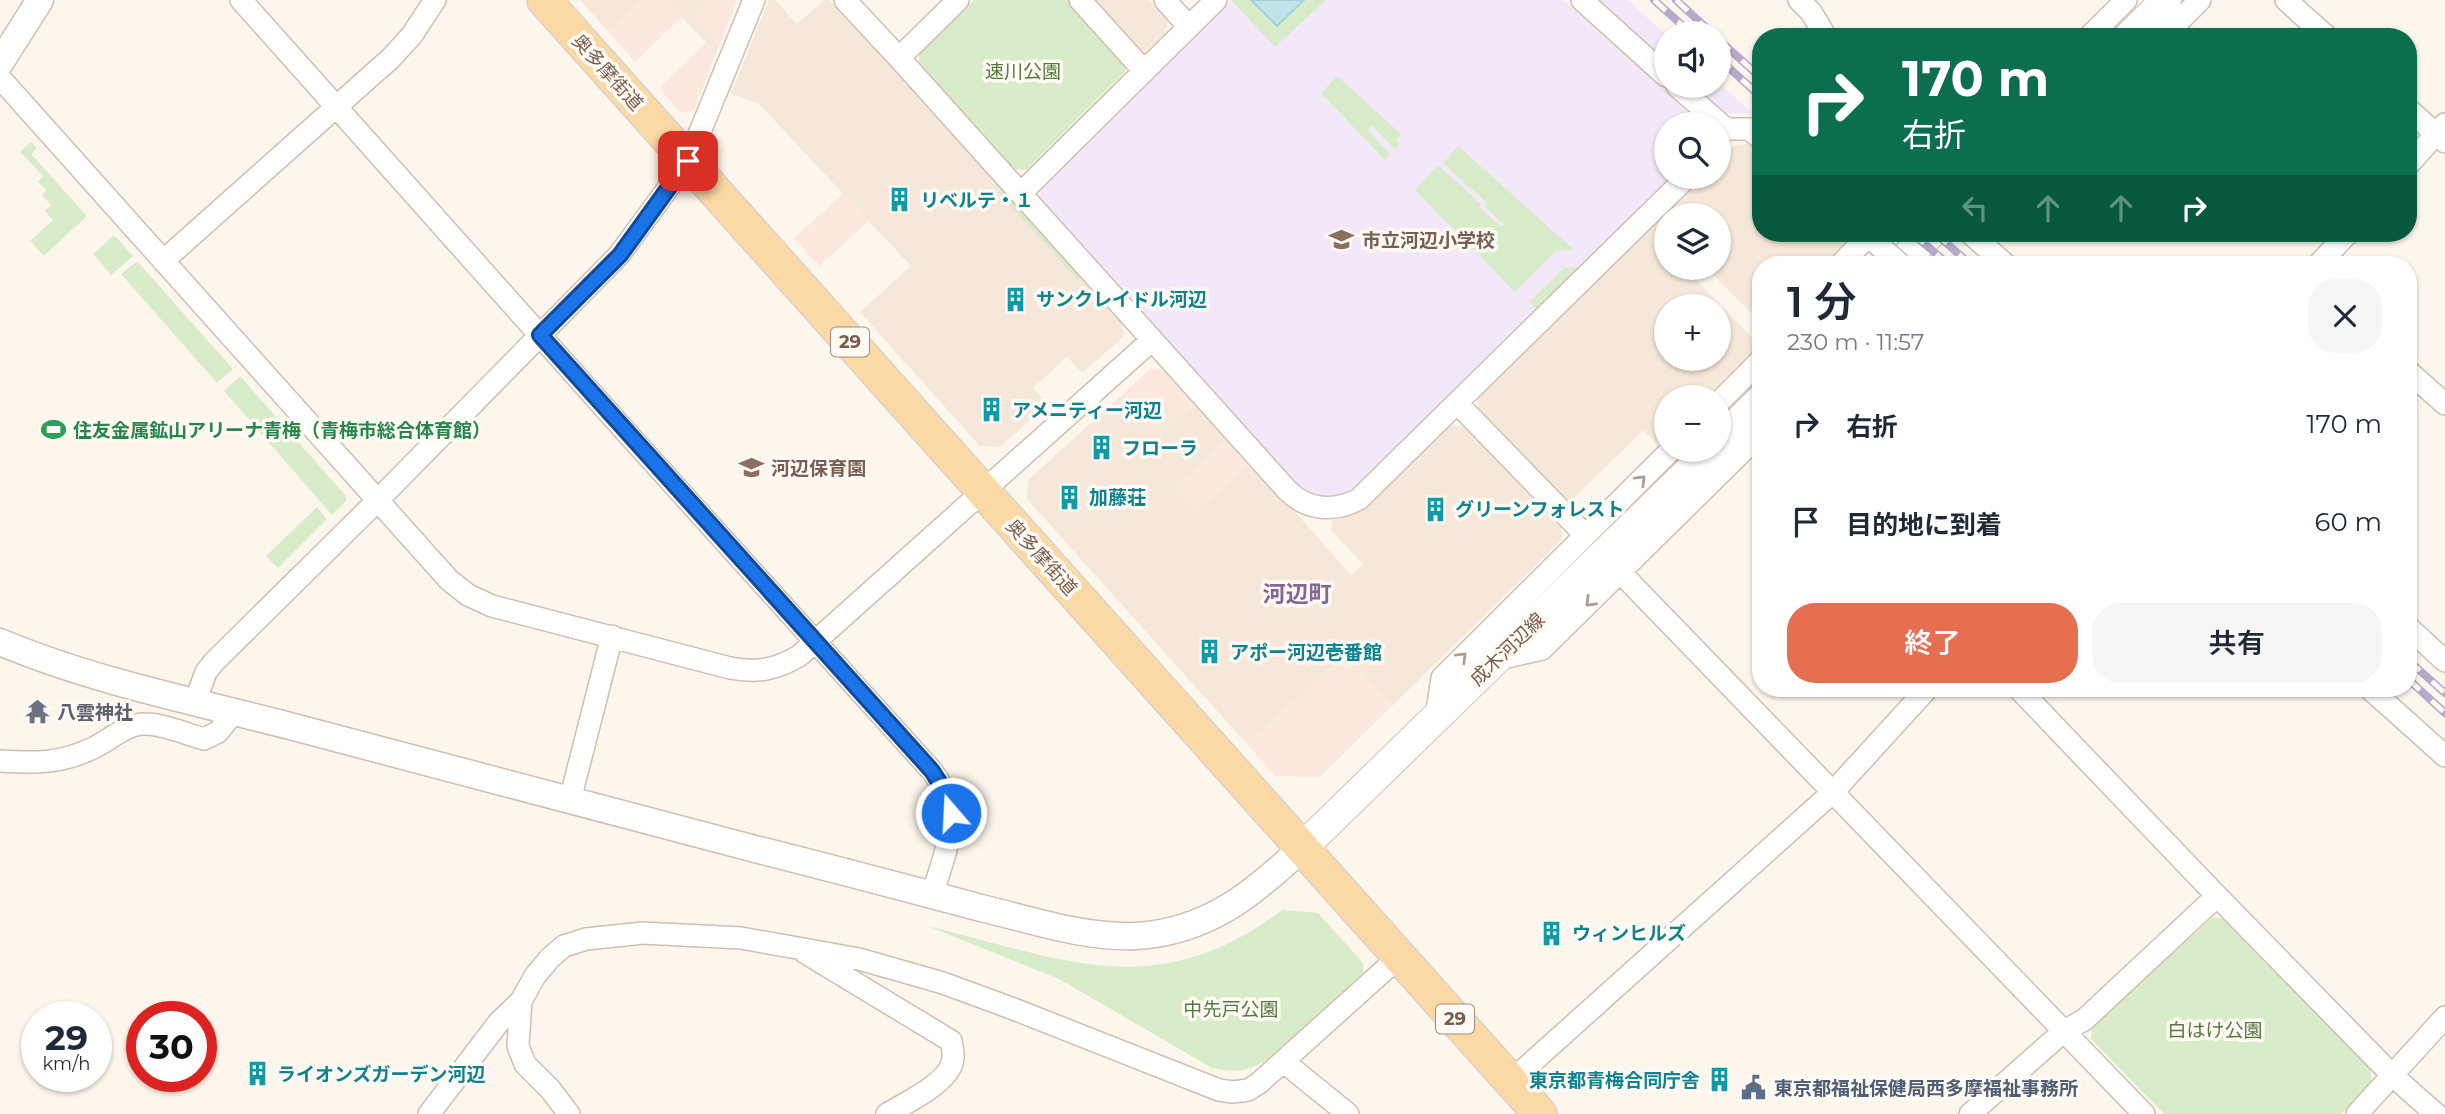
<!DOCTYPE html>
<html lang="ja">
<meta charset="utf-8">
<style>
body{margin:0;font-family:Montserrat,"Noto Sans JP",sans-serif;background:#f6f6f7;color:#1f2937;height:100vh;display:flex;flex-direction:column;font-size:26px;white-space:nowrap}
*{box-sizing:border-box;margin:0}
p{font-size:23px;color:#747a83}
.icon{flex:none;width:38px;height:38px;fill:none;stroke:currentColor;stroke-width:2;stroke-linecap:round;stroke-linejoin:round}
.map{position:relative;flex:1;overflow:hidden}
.drawer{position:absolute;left:1752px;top:256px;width:665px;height:441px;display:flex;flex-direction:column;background:#fff;border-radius:28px;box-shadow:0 2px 5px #0004}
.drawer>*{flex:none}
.guide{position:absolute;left:1752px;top:28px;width:665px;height:214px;border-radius:28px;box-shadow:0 2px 5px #0004;background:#0b6e4f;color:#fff;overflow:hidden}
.controls{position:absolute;left:1654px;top:21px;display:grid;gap:14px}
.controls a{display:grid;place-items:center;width:77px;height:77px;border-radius:50%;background:#fff;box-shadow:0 2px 5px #0004;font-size:35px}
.speed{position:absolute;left:21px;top:1001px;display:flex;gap:14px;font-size:35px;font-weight:700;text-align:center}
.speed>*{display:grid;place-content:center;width:91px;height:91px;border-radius:50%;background:#fff;box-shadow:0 2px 5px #0004;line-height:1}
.speed small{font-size:18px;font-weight:400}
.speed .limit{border:10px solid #d22;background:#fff;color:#111}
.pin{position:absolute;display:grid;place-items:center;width:60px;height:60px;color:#fff;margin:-30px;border-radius:14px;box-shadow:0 4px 10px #0006}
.me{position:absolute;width:77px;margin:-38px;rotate:341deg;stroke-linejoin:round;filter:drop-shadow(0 0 5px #0008)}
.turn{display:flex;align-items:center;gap:24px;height:147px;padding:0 35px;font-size:32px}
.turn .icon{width:91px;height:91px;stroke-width:2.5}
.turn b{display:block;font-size:49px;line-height:60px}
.lanes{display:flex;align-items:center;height:66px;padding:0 35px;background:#0003;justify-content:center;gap:35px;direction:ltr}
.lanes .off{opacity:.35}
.round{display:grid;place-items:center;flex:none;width:74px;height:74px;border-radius:28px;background:#f6f6f7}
.headline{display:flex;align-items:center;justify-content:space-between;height:119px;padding:0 35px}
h1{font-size:42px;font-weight:600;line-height:52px}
.cta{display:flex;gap:14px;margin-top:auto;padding:14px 35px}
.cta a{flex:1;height:80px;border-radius:28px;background:#e76f51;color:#fff;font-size:28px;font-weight:600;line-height:80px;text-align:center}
.cta a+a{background:#f6f6f7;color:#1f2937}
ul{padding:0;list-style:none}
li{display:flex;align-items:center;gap:21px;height:98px;padding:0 35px}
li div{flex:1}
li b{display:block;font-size:26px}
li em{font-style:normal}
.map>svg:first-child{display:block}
.residential{fill:#f5e8da;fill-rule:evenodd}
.commercial{fill:#fde8e0}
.education{fill:#f3e8fa}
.green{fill:#d8ecc9}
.water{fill:#bfe3e8;stroke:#a5d3da;stroke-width:2}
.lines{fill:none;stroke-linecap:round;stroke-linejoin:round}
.minor-casing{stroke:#d1beb0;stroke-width:24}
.tertiary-casing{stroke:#d1beb0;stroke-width:29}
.secondary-casing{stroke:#d6c0b0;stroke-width:32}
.primary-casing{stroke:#dad1cd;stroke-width:36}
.minor{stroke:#fff;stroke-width:21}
.tertiary{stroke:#fff;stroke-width:26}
.secondary{stroke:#fff;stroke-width:30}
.primary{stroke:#fbd9a5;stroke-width:33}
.rail-casing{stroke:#b9a8c9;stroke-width:8}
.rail{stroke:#fffaf3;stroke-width:5;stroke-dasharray:16;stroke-linecap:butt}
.minor-bridge-casing{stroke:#d1beb0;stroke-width:24;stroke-linecap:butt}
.minor-bridge{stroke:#fff;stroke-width:21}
.oneway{stroke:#af9d94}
.route-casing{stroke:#114b97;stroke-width:18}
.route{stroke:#1a73e8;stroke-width:12}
.labels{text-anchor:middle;stroke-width:7;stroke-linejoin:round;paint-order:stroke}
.shield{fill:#fffaf3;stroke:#a28b7f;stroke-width:2}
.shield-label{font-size:18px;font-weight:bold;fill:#7a5c4d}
.park-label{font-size:19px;fill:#537a41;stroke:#fffaf3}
.street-label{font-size:19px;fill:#7a5c4d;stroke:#fffaf3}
.culture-label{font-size:19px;font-weight:bold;fill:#0d838f;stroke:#fffaf3;text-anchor:start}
.education-label{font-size:19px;font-weight:bold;fill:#785e54;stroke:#fffaf3;text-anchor:start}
.leisure-label{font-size:19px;font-weight:bold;fill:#27864d;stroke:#fffaf3;text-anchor:start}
.worship-label{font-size:19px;font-weight:bold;fill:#5b616d;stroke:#fffaf3;text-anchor:start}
.service-label{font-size:19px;font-weight:bold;fill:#4e5e75;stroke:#fffaf3;text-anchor:start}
.quarter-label{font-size:23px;font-weight:bold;fill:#846695;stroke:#fffaf3}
</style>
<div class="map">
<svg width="2445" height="1114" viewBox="0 0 2445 1114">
<rect width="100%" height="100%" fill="#fdf6ec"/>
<!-- residential -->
<path class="residential" d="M580,0H641L608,31Z
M666,0H709L692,17L720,44L716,53Z
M769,0H775L797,24L824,0H829L926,103L1123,324V337L1082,373L1067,357L1033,388L1048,404L1000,447L980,446L860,312L911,266L759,104L731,93Z
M1092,0H1149L1168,21L1166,32L1147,50H1137Z
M1748,144L1760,155V233H1846L1847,243L1824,264H1760V322L1709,271L1698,282L1753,339L1754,350L1706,397H1666V437L1658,444L1643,430L1569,503L1478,411V397L1703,177H1718L1719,161L1735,145ZM1666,215H1718V268H1666ZM1666,306H1718V359H1666Z
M1123,394L1160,435L1194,404L1226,440L1174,488L1209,501L1248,465L1285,505L1295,512L1351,575L1363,564L1331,530L1333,519L1351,515L1366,507L1450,426H1462L1556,523L1561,528V540L1392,706L1346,655L1246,743L1027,499L1028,480Z"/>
<!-- commercial -->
<path class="commercial" d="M641,0H666L682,17L635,62L608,31Z
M709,0H737L720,44L692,17Z
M706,43L716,53L694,110L681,113L659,88Z
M844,193L869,221L819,266L794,238Z
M1151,368L1162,369L1194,404L1160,435L1123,394Z
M1226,440L1248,465L1196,513L1174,488Z
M1346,655L1392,706L1320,777L1275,776L1246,743Z"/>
<!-- education -->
<path class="education" d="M1231,0H1563L1702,124H1666V177H1671L1355,487L1340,495L1323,497L1303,491L1040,198L1041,187Z
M1597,0H1628L1666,35V62Z
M1719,83L1752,113L1724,114L1693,86H1718Z"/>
<!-- green -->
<path class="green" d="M974,0H1072L1126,66L1125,72L1026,170L1014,169L919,63V51Z
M1231,0H1326L1275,47Z
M1337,76L1401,134L1396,140L1400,144L1395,149L1372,126L1368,130L1390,154L1385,160L1321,93Z
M31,142L37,148L31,154L87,216L44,256L30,241L53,220L45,211L51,205L42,195L46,190L38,182L43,176L20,152Z
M1458,146L1572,248L1570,251L1557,250L1515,292L1415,190L1438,165L1481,204L1479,207L1502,227L1504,224L1485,207L1487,203L1443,163Z
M1002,189L1081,277L1078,280L998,192Z
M114,235L133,256L111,275L93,254Z
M137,261L233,369L217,383L121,274Z
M1580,267L1536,309L1529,302L1564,268Z
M240,376L346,496V501L332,515L224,391Z
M317,507L327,519L278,568L266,556Z
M1282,910L1318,913L1363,963V973L1272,1056C1249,1072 1239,1073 1212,1068L1061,980L928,926C1063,959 1156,1005 1282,910Z
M2213,917L2225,919L2371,1069V1081L2341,1114H2164L2091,1039L2092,1027Z"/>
<!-- water -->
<path class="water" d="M1251,0H1304L1277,26Z"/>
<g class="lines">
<defs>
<path id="minor" d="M241,0L618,423L932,771C964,813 946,850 932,895
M845,0L899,58L1287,490C1307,511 1335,512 1359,499L1687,177
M1080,0L1136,62L1146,68
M1165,0L1189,27
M1582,0L1666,76
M1799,0L1811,12L1826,37
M2286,0L2327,37
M2089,37L2126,0
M2163,37L2200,0
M899,58L958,0
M0,78L449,580L468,595L492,606L730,668C757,673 775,670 799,656L1152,340
M1677,86L1726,129H1749L1760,138
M2408,109L2445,142
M2408,165L2445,124
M1021,193L1216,0
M1970,233L2005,264
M163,261L391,58L412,35L435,0
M1841,264L1868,236
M2319,264L2348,233
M2408,371L2445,404
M1457,403L1585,535
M1718,403L1760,361
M1620,572L2144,1114
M2408,627L2445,661
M1498,659L1542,649L1760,434
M2018,688L2217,896L2393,1076L2436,1114
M2369,688L2445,756
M195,702L206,672L214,662L377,501L619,255L688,161L754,0
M1436,717L1442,678L1671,450
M0,761C34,763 59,764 91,749C108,742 126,723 145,724C164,724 186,734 204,739L218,732L234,712
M570,800L612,636
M804,952L951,1041C953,1050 955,1059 950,1068C941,1086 904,1104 887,1114
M521,1001L518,1046L525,1064L550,1089L569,1114
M1284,1062L1348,1114
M1511,1081L1833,792L1928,688
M429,1114L499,1022L521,1001L535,976L550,958L564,946L586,939L643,933L741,938L859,959L943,983L1011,1008L1219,1090L1233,1092L1248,1090L1259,1083L1399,957
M1970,1114L2064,1031L2084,1020L2217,896
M2357,1114L2445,1017"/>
<path id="tertiary" d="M0,63L40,0
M0,642C93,681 193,701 290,726C445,767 600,808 755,849C831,868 906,888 981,908C1032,920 1083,938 1136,936C1207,932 1253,894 1302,848"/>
<path id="secondary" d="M2129,37L2166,0
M1899,264L1931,233
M1718,442L1760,401
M1302,848L1711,450"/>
<path id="primary" d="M544,0L1540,1114"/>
</defs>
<!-- minor casing -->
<use href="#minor" class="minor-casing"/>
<!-- tertiary casing -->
<use href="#tertiary" class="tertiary-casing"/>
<!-- secondary casing -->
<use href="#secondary" class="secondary-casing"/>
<!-- primary casing -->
<use href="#primary" class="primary-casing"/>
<!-- minor -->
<use href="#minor" class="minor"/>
<!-- tertiary -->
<use href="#tertiary" class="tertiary"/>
<!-- secondary -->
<use href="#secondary" class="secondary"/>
<!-- primary -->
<use href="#primary" class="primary"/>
<defs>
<path id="rail" d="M1654,0L1691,33
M1676,0L1712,33
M1718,39L1760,77
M1718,58L1760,96
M1912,233L1948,264
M1935,233L1970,264
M2408,660L2445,693
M2408,679L2445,713"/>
</defs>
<!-- rail casing -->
<use href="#rail" class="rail-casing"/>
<!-- rail -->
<use href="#rail" class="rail"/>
<defs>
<path id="minor-bridge" d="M1876,243L1900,264"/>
</defs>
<!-- minor-bridge casing -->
<use href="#minor-bridge" class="minor-bridge-casing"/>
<!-- minor-bridge -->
<use href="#minor-bridge" class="minor-bridge"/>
</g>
<!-- one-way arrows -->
<defs><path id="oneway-chevron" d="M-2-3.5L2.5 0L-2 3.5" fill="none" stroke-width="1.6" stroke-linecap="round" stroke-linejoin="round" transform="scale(1.75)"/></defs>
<g class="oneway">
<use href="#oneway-chevron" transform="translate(1641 480) rotate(-45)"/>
<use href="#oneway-chevron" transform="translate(1590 602) rotate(135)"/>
<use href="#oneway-chevron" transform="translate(1462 657) rotate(-45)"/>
</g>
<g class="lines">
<defs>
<path id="route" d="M688,161L620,255L540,335L932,771L946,793L951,813"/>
</defs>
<!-- route casing -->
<use href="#route" class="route-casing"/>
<!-- route -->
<use href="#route" class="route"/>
</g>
<!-- icons -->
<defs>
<symbol id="building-bare" viewBox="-9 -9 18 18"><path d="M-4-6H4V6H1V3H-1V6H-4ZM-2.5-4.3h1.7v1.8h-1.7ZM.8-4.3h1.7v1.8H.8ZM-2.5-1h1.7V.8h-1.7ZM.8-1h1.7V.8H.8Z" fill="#0f9aa8" stroke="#fffaf3" stroke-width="2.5" paint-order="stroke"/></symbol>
<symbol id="school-bare" viewBox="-9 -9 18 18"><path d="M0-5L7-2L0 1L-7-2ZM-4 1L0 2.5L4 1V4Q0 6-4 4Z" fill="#8d6e63" stroke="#fffaf3" stroke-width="2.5" paint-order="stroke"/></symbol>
<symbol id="stadium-bare" viewBox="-9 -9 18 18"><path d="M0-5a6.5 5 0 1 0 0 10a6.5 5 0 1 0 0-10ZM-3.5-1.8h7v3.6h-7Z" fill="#2e9e5b" stroke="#fffaf3" stroke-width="2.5" paint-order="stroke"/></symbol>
<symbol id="temple-bare" viewBox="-9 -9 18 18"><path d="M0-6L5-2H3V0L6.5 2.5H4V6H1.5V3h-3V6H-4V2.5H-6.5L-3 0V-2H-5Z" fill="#6b7280" stroke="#fffaf3" stroke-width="2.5" paint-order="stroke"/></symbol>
<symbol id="civic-bare" viewBox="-9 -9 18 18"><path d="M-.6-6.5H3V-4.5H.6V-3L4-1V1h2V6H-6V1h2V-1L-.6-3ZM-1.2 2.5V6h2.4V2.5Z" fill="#5c6f8a" stroke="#fffaf3" stroke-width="2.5" paint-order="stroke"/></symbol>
</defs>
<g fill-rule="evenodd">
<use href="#building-bare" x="882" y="182" width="35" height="35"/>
<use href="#school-bare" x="1324" y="222" width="35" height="35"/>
<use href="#building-bare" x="998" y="282" width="35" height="35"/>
<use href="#building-bare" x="974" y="392" width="35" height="35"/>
<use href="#stadium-bare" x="36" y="412" width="35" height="35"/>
<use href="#building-bare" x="1084" y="430" width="35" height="35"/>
<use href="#school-bare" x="734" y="450" width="35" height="35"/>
<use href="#building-bare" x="1052" y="480" width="35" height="35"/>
<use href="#building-bare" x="1418" y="492" width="35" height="35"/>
<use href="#building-bare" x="1192" y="634" width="35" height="35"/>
<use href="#temple-bare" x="20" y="694" width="35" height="35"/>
<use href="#building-bare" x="1534" y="916" width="35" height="35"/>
<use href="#building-bare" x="240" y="1056" width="35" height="35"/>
<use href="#building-bare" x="1702" y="1062" width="35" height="35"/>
<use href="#civic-bare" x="1736" y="1070" width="35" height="35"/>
</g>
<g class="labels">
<!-- shield labels -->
<g class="shield">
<rect x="831" y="327.5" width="38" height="29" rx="5"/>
<rect x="1436" y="1004.5" width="38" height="29" rx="5"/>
</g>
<g class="shield-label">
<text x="850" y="348">29</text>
<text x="1455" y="1025">29</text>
</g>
<!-- park labels -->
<g class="park-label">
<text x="1023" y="78">速川公園</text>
<text x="1231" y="1016">中先戸公園</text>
<text x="2215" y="1037">白はけ公園</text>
</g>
<!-- street labels -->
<g class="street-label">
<text transform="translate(608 72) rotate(48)" y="7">奥多摩街道</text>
<text transform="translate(1042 557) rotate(48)" y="7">奥多摩街道</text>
<text transform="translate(1507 649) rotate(-44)" y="7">成木河辺線</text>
</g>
<!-- culture labels -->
<g class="culture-label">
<text x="920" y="207">リベルテ・１</text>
<text x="1036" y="306">サンクレイドル河辺</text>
<text x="1012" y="417">アメニティー河辺</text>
<text x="1122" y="455">フローラ</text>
<text x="1089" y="504">加藤荘</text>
<text x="1455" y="516">グリーンフォレスト</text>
<text x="1230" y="659">アポー河辺壱番館</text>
<text x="1572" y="940">ウィンヒルズ</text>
<text x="277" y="1081">ライオンズガーデン河辺</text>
<text x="1700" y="1087" text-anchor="end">東京都青梅合同庁舎</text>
</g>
<!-- education labels -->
<g class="education-label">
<text x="1362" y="247">市立河辺小学校</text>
<text x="771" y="475">河辺保育園</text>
</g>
<!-- leisure labels -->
<g class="leisure-label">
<text x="73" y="437">住友金属鉱山アリーナ青梅（青梅市総合体育館）</text>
</g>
<!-- worship labels -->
<g class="worship-label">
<text x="57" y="719">八雲神社</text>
</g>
<!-- service labels -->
<g class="service-label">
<text x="1774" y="1095">東京都福祉保健局西多摩福祉事務所</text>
</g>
<!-- quarter labels -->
<g class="quarter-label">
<text x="1297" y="602">河辺町</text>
</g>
</g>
</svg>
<div class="controls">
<a><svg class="icon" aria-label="sound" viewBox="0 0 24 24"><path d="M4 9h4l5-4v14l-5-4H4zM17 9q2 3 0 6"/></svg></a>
<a><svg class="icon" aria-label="search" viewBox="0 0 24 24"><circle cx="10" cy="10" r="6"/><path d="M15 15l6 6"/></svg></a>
<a><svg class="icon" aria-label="layers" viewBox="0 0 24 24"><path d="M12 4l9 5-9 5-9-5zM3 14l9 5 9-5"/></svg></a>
<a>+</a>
<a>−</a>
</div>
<div class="speed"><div>29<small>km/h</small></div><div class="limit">30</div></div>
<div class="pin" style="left:688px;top:161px;background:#d93025"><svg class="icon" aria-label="arrive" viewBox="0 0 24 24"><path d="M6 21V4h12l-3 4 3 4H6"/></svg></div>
<svg class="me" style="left:951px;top:813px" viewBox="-20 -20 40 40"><circle r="17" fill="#1a73e8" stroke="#fff" stroke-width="3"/><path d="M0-11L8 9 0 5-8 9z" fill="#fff"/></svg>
<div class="guide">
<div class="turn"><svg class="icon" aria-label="right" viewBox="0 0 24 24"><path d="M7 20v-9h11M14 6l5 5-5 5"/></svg><div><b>170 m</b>右折</div></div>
<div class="lanes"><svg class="icon off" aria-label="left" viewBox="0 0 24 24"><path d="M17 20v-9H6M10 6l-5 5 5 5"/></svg><svg class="icon off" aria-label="ahead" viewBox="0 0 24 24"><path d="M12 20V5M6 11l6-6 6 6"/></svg><svg class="icon off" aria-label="ahead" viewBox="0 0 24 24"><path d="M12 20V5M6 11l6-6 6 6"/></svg><svg class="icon" aria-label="right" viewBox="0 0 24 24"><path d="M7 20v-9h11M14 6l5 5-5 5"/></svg></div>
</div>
<section class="drawer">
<div class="headline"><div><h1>1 分</h1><p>230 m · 11:57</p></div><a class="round"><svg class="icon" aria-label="close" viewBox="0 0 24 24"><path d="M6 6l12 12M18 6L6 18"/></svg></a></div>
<ul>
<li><svg class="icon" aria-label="right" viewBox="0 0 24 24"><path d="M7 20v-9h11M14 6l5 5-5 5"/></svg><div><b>右折</b></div><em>170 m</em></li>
<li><svg class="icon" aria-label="arrive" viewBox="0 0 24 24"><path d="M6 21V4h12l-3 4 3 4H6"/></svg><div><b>目的地に到着</b></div><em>60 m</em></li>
</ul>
<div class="cta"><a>終了</a><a>共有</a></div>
</section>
</div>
